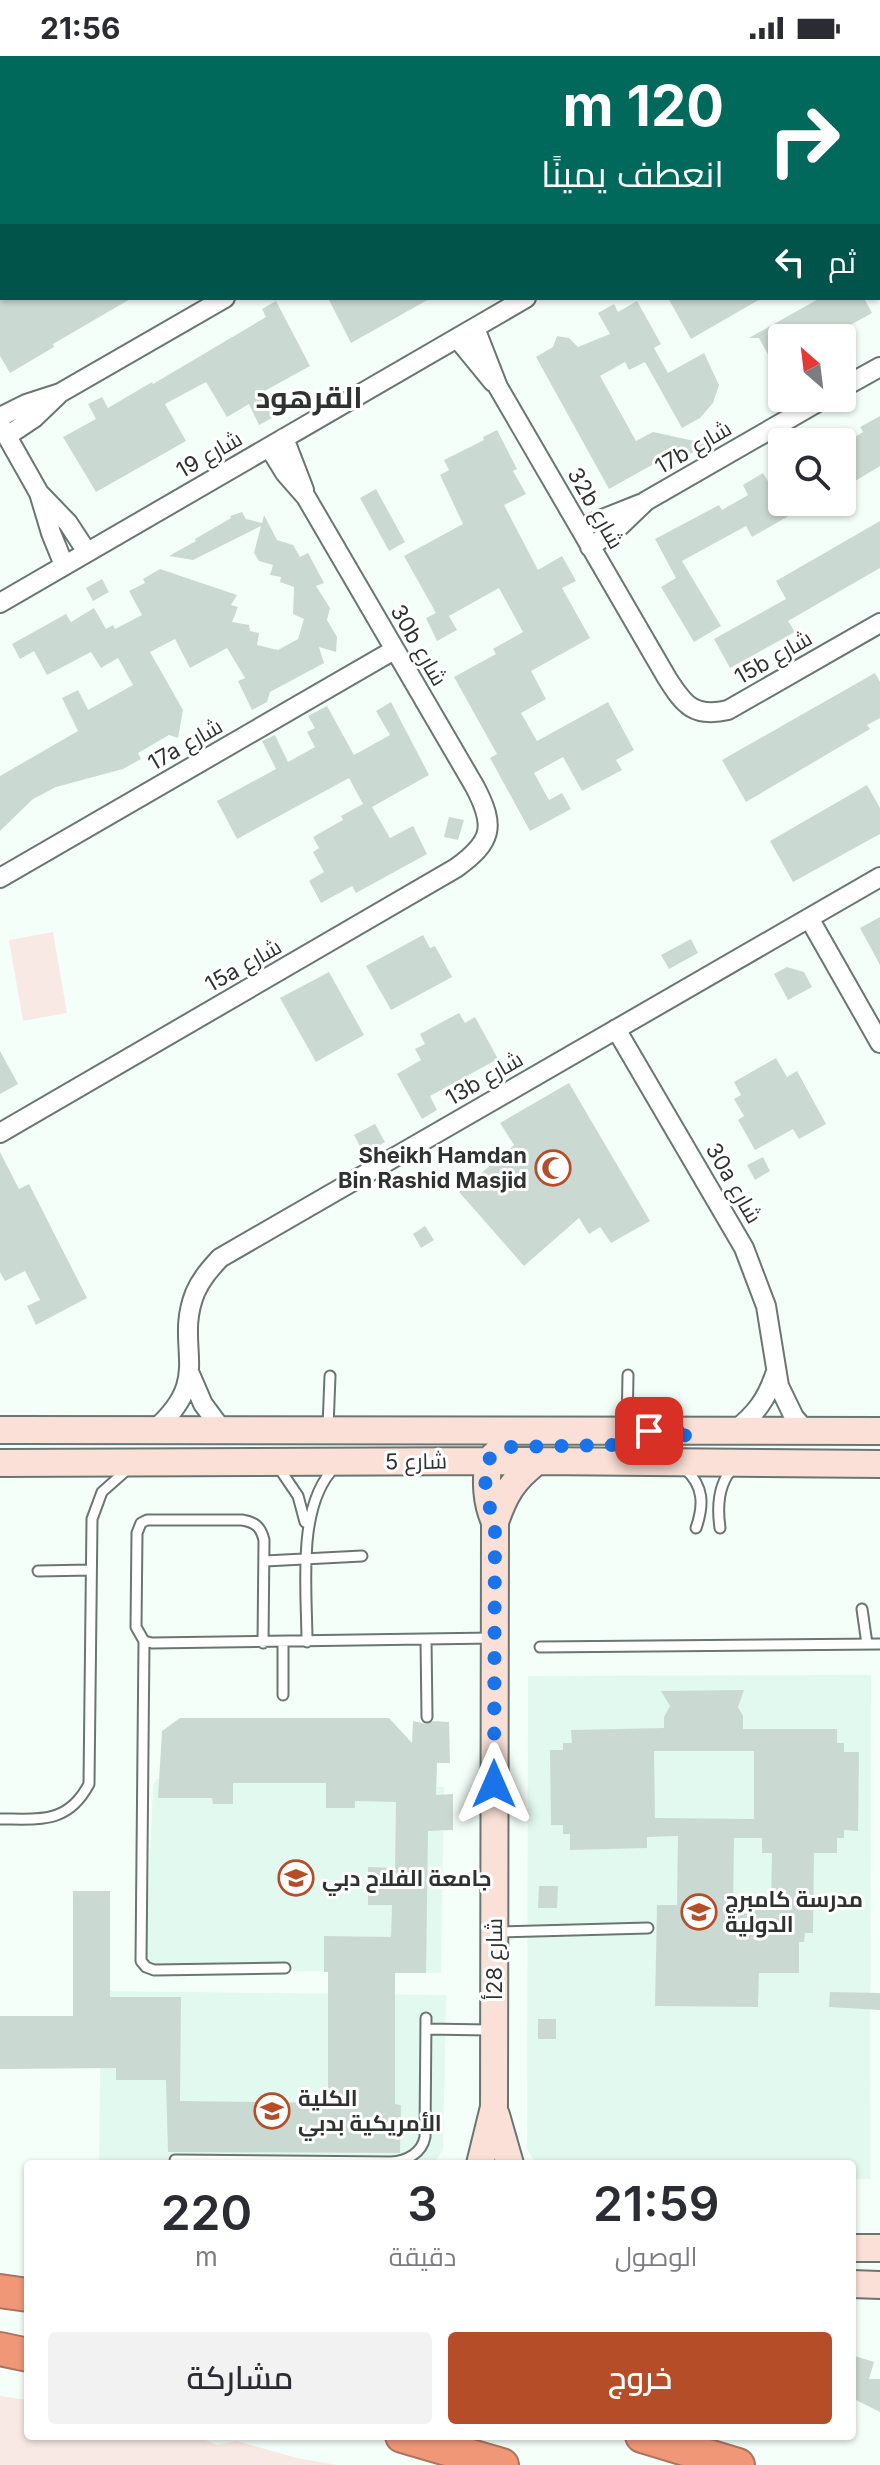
<!DOCTYPE html>
<html lang="ar">
<meta charset="utf-8">
<style>
body{margin:0;font-family:Inter,Cairo,sans-serif;background:#f2f2f3;color:#2b2b33;direction:rtl;height:100vh;display:flex;flex-direction:column;font-size:30px;white-space:nowrap}
*{box-sizing:border-box;margin:0}
p{font-size:26px;color:#7c7c81}
.icon{flex:none;width:44px;height:44px;fill:none;stroke:currentColor;stroke-width:2;stroke-linecap:round;stroke-linejoin:round}
.map{position:relative;flex:1;overflow:hidden;direction:ltr}
.details{position:absolute;left:24px;top:2104px;width:832px;height:280px;display:flex;flex-direction:column;background:#fff;border-radius:8px;box-shadow:0 2px 6px #0004;direction:rtl}
.details>*{flex:none}
.banner{position:absolute;left:0px;top:0px;width:880px;height:244px;box-shadow:0 2px 6px #0004;direction:rtl;background:#00695c;color:#fff;overflow:hidden}
.needle{width:52px;rotate:332deg}
.tools{position:absolute;left:768px;top:268px;display:grid;gap:16px}
.tools a{display:grid;place-items:center;width:88px;height:88px;border-radius:8px;background:#fff;box-shadow:0 2px 6px #0004;font-size:40px}
.pin{position:absolute;display:grid;place-items:center;width:68px;height:68px;color:#fff;margin:-34px;border-radius:16px;box-shadow:0 4px 12px #0006}
.me{position:absolute;width:88px;margin:-44px;rotate:0deg;stroke-linejoin:round;filter:drop-shadow(0 0 6px #0008)}
.turn{display:flex;align-items:center;gap:28px;height:168px;padding:0 24px;font-size:36px}
.turn .icon{width:104px;height:104px;stroke-width:2.5}
.turn b{display:block;font-size:56px;line-height:68px}
.then{display:flex;align-items:center;height:76px;padding:0 24px;background:#0003;gap:16px;font-size:30px}
.eta{display:flex;justify-content:space-evenly;align-items:center;height:136px;text-align:center}
.eta b{font-size:48px;font-weight:600;line-height:56px}
.button{display:flex;gap:16px;margin-top:auto;padding:16px 24px}
.button a{flex:1;height:92px;border-radius:8px;background:#b54e28;color:#fff;font-size:32px;font-weight:600;line-height:92px;text-align:center}
.button a+a{background:#f2f2f3;color:#2b2b33}
.status{display:flex;justify-content:space-between;align-items:center;height:56px;padding:0 40px;background:#fff;direction:ltr}
.status svg{height:22px;fill:currentColor}
.map>svg:first-child{display:block}
.built{fill:#e2f9f0}
.green{fill:#f9e9e4}
.building{fill:#cbd9d3;fill-rule:evenodd}
.lines{fill:none;stroke-linecap:round;stroke-linejoin:round}
.lane-casing{stroke:#6a7671;stroke-width:13}
.street-casing{stroke:#6a7671;stroke-width:22}
.secondary-casing{stroke:#6a7671;stroke-width:30}
.highway-casing{stroke:#ac745f;stroke-width:36}
.lane{stroke:#fff;stroke-width:9}
.street{stroke:#fff;stroke-width:18}
.secondary{stroke:#fae0d6;stroke-width:26}
.highway{stroke:#f09778;stroke-width:32}
.route{stroke:#1a73e8;stroke-width:14;stroke-dasharray:0 25.2}
.labels{text-anchor:middle;stroke-width:6;stroke-linejoin:round;paint-order:stroke}
.street-label{font-size:22px;fill:#2e3331;stroke:#fff}
.poi-label{font-size:22px;font-weight:bold;fill:#2e3331;stroke:#fff;text-anchor:start}
.district-label{font-size:30px;font-weight:bold;fill:#2e3331;stroke:#fff}
</style>
<div class="status"><b>21:56</b><svg viewBox="0 0 49 12"><path d="M0 12V9h3v3zM5 12V6h3v6zM10 12V3h3v9zM15 12V0h3v12zM26 1h20v11H26zM47 4h2v5h-2z"/></svg></div>
<div class="map">
<svg width="880" height="2409" viewBox="0 0 880 2409">
<rect width="100%" height="100%" fill="#f4fffa"/>
<!-- built -->
<path class="built" d="M871,1619L870,2123H852V2108H536L527,2093L528,1620Z
M157,1723L307,1725L444,1731L441,1917L145,1913L153,1729Z
M101,1935L446,1939L443,2094L433,2108H99Z"/>
<!-- green -->
<path class="green" d="M53,876L67,957L23,965L9,884Z
M0,2340L28,2344V2380H197L217,2389L237,2385L297,2402L337,2409H0Z"/>
<!-- building -->
<path class="building" d="M0,242H132L53,288L54,291L10,317L0,300Z
M328,242H431L351,287Z
M668,242H762L691,283Z
M820,242H864L872,257L827,282H782V324L759,282H749Z
M276,245L310,310L261,337L272,362L259,369L249,348L227,361L206,326L165,348L186,385L96,436L63,381L96,363L88,348L102,341L108,352L152,326L153,328L266,261L262,253Z
M637,245L661,288L654,292L668,317L704,297L719,329L713,347L700,362L682,372L645,306L629,314L625,306L600,320L636,385L653,376L708,388L672,408L668,400L609,433L536,301L553,291L557,280L569,282L578,291L610,278L598,257L614,248L618,256Z
M880,360V410L842,433V389L863,376L860,371Z
M497,374L517,413L513,415L526,438L504,449L538,514L562,500L576,525L562,532L590,582L531,615L546,643L521,657L537,685L608,646L634,694L616,704L622,714L582,735L563,701L534,717L549,744L562,737L571,753L530,775L490,702L497,698L454,621L496,598L493,593L523,576L499,532L449,560L457,574L437,585L426,562L436,557L404,500L463,468L440,419L449,414L444,404L484,384L483,381Z
M763,417L769,427L782,420V446H813L752,481L746,470L682,505L721,570L694,586L661,531L676,522L655,483L719,449L722,454L748,439L743,429Z
M376,433L405,486L389,495L360,442Z
M242,456L246,463L262,467L264,459L277,484L293,489L300,501L308,497L324,527L316,530L330,552L327,564L337,581L336,596L319,591L324,607L270,636L267,646L252,654L238,625L245,622L227,592L190,612L175,583L150,596L183,654L178,682L169,679L138,697L141,703L123,713L56,731L33,743L0,775V720L78,675L62,642L78,634L88,654L133,629L118,602L101,612L91,596L47,619L34,595L20,603L12,588L66,558L71,566L94,552L106,573L113,569L115,573L142,559L129,535L145,527L143,523L160,513L237,539L231,549L238,551L232,566L249,569L250,575L259,577L257,589L278,594L298,583L304,563L293,558L294,531L280,526L281,521L270,519L273,509L259,505L254,497L261,470L193,504L169,500L196,485L195,483L231,462L230,460Z
M880,465V512L788,565L795,576L730,612L714,583L786,543L776,525Z
M102,523L109,536L93,545L86,532Z
M875,617L880,626V662L867,669L870,673L746,746L722,704Z
M391,646L429,719L372,751L390,782L413,770L427,798L356,837L352,830L321,847L309,825L324,816L313,796L319,792L313,781L343,764L341,760L363,748L349,722L237,783L217,745L276,713L262,685L275,679L288,706L315,691L307,676L315,672L308,660L327,650L354,699L390,679L376,655Z
M867,729L880,752V778L793,826L770,785Z
M449,761L464,764L458,784L444,781Z
M880,861V909L860,872Z
M423,879L430,892L435,890L452,921L391,954L366,910Z
M691,883L698,897L669,913L661,899Z
M787,911L804,916L812,931L788,944L774,918Z
M329,916L364,979L316,1006L280,942Z
M459,957L465,967L475,961L498,1003L430,1040L437,1054L422,1063L397,1018L421,1004L415,993L425,988L420,978Z
M0,995L18,1028L0,1038Z
M776,1002L787,1021L797,1015L826,1068L799,1083L793,1073L755,1094L738,1064L744,1060L734,1043L741,1039L734,1026Z
M569,1027L650,1165L611,1187L600,1171L589,1178L579,1162L524,1210L459,1136L514,1089L500,1067Z
M375,1068L385,1086L364,1098L354,1079Z
M0,1096L19,1133L29,1128L87,1242L36,1269L27,1250L40,1244L25,1215L5,1225L0,1216Z
M763,1101L770,1115L755,1124L747,1109Z
M425,1170L434,1184L421,1192L413,1178Z
M744,1634L738,1651L743,1660V1673H837V1687H844V1696H859L858,1775L844,1774V1782H837V1797H814L813,1877H805L804,1886H799V1917H759L758,1951L655,1950L657,1849H677L678,1780L647,1781V1792L570,1794V1778H563V1769H551L550,1694H563V1687H572L571,1674L664,1672V1661L670,1650L661,1635ZM654,1695H754V1763L655,1762ZM734,1782H762V1797H772L771,1850H733Z
M180,1662H389L412,1687L413,1665L426,1668L433,1665L449,1666L450,1707H437L436,1739L453,1738V1774L428,1775L426,1917H395V2048L401,2049L400,2097L168,2096L166,2024H116V2012L0,2013V1960H73V1835H110V1941H181L180,2045L328,2047V1916H324V1880L391,1881L392,1849H368V1811L395,1812L396,1746L355,1745V1752H326V1727H233V1748H213L212,1742H158L162,1675Z
M539,1830H558L557,1852H538Z
M830,1936L880,1937V1954L829,1951Z
M538,1963H556V1983H538Z
M852,2299L874,2306L869,2323H880V2356L852,2342Z"/>
<g class="lines">
<defs>
<path id="lane" d="M175,0L176,2
M328,1371L330,1320
M627,1372L628,1319
M279,1412L298,1440L305,1466
M685,1413C704,1430 704,1449 696,1472
M720,1472C717,1451 718,1427 734,1411
M265,1505L362,1500
M38,1515L91,1514
M862,1553L867,1588
M426,1583L427,1661
M144,1585L141,1905L146,1911L154,1914L285,1912
M307,1586C307,1534 296,1450 335,1411
M263,1587L264,1484C261,1471 255,1466 242,1464H147L141,1467L137,1477L136,1571L144,1585L152,1587L493,1582
M540,1591L880,1588
M283,1639V1586
M0,1763C40,1763 68,1768 89,1728L92,1463L102,1436L128,1413
M497,1876L648,1872
M426,1973L490,1974
M175,2104L391,2106C407,2105 422,2097 425,2081L426,1962"/>
<path id="street" d="M533,0L534,2
M707,0L708,2
M203,2L207,0
M878,38L880,37
M0,118L2,117
M475,272L498,331L667,622C684,649 694,662 728,654L880,567
M457,282L493,326
M842,332L880,311
M0,361L26,348L60,337L225,242
M0,368L39,437L51,477L64,509
M7,380L34,362L58,339
M284,382L304,434
M41,439L68,467L87,496
M580,472L640,448
M590,491L620,470L646,445L825,342
M0,547L526,242
M0,822L394,594
M809,862L880,987
M616,973L744,1192L766,1250L779,1330L794,1361L806,1375
M0,1077L456,812C492,786 496,771 475,731L306,441L285,417L269,391
M190,1318L203,1348L223,1375
M154,1374C215,1321 173,1293 195,1237C201,1223 210,1213 220,1202L880,821
M734,1375C755,1359 767,1343 775,1318"/>
<path id="secondary" d="M0,1374L880,1375
M0,1407L537,1405L880,1408
M495,1466C486,1446 486,1426 488,1405L501,1393
M496,2059L510,2108
M480,2108L494,2051L495,1466C505,1437 513,1424 537,1405
M852,2192H880
M852,2228L880,2229"/>
<path id="highway" d="M0,2235L28,2239
M0,2293L28,2299
M402,2380L502,2409
M642,2380L738,2409"/>
</defs>
<!-- lane casing -->
<use href="#lane" class="lane-casing"/>
<!-- street casing -->
<use href="#street" class="street-casing"/>
<!-- secondary casing -->
<use href="#secondary" class="secondary-casing"/>
<!-- highway casing -->
<use href="#highway" class="highway-casing"/>
<!-- lane -->
<use href="#lane" class="lane"/>
<!-- street -->
<use href="#street" class="street"/>
<!-- secondary -->
<use href="#secondary" class="secondary"/>
<!-- highway -->
<use href="#highway" class="highway"/>
</g>
<g class="lines">
<!-- route -->
<path class="route" d="M494,1728L495,1466C488,1451 480,1417 490,1402C494,1396 500,1394 507,1391L672,1388L693,1374L649,1375"/>
</g>
<!-- icons -->
<defs>
<symbol id="mosque-ring" viewBox="-11 -11 22 22"><circle r="9.5" fill="#fff" stroke="#b54e28" stroke-width="1.5"/><path d="M3.5-4.9A6 6 0 1 0 3.5 4.9A5 5 0 1 1 3.5-4.9Z" fill="#b54e28"/></symbol>
<symbol id="university-ring" viewBox="-11 -11 22 22"><circle r="9.5" fill="#fff" stroke="#b54e28" stroke-width="1.5"/><path d="M0-5L7-2L0 1L-7-2ZM-4 1L0 2.5L4 1V4Q0 6-4 4Z" fill="#b54e28"/></symbol>
<symbol id="school-ring" viewBox="-11 -11 22 22"><circle r="9.5" fill="#fff" stroke="#b54e28" stroke-width="1.5"/><path d="M0-5L7-2L0 1L-7-2ZM-4 1L0 2.5L4 1V4Q0 6-4 4Z" fill="#b54e28"/></symbol>
</defs>
<g fill-rule="evenodd">
<use href="#mosque-ring" x="533" y="1092" width="40" height="40"/>
<use href="#university-ring" x="276" y="1802" width="40" height="40"/>
<use href="#school-ring" x="679" y="1836" width="40" height="40"/>
<use href="#university-ring" x="252" y="2035" width="40" height="40"/>
</g>
<g class="labels">
<!-- street labels -->
<g class="street-label">
<text transform="translate(693 391) rotate(-30)" y="8">17b شارع</text>
<text transform="translate(209 398) rotate(-30)" y="8">شارع 19</text>
<text transform="translate(596 452) rotate(60)" y="8">32b شارع</text>
<text transform="translate(419 589) rotate(60)" y="8">30b شارع</text>
<text transform="translate(773 601) rotate(-30)" y="8">15b شارع</text>
<text transform="translate(185 688) rotate(-30)" y="8">17a شارع</text>
<text transform="translate(243 909) rotate(-30)" y="8">15a شارع</text>
<text transform="translate(484 1022) rotate(-30)" y="8">13b شارع</text>
<text transform="translate(734 1127) rotate(60)" y="8">30a شارع</text>
<text transform="translate(416 1405) rotate(-1)" y="8">شارع 5</text>
<text transform="translate(494 1903) rotate(-90)" y="8">شارع 28أ</text>
</g>
<!-- poi labels -->
<g class="poi-label">
<text x="527" y="1107" text-anchor="end">Sheikh Hamdan<tspan x="527" dy="25">Bin Rashid Masjid</tspan></text>
<text x="322" y="1830">جامعة الفلاح دبي</text>
<text x="725" y="1851">مدرسة كامبرج<tspan x="725" dy="25">الدولية</tspan></text>
<text x="298" y="2050">الكلية<tspan x="298" dy="25">الأمريكية بدبي</tspan></text>
</g>
<!-- district labels -->
<g class="district-label">
<text x="309" y="352">القرهود</text>
</g>
</g>
</svg>
<div class="tools">
<a><svg class="needle" viewBox="-14 -14 28 28"><path d="M0-13l5 13h-10z" fill="#e53935"/><path d="M0 13l5-13h-10z" fill="#7c7c81"/></svg></a>
<a><svg class="icon" aria-label="search" viewBox="0 0 24 24"><circle cx="10" cy="10" r="6"/><path d="M15 15l6 6"/></svg></a>
</div>
<div class="pin" style="left:649px;top:1375px;background:#d93025"><svg class="icon" aria-label="arrive" viewBox="0 0 24 24"><path d="M6 21V4h12l-3 4 3 4H6"/></svg></div>
<svg class="me" style="left:494px;top:1728px" viewBox="-20 -20 40 40"><path d="M0-17L14 15 0 8-14 15z" fill="#1a73e8" stroke="#fff" stroke-width="4"/></svg>
<div class="banner">
<div class="turn"><svg class="icon" aria-label="right" viewBox="0 0 24 24"><path d="M7 20v-9h11M14 6l5 5-5 5"/></svg><div><b>120 m</b>انعطف يمينًا</div></div>
<div class="then">ثم<svg class="icon" aria-label="left" viewBox="0 0 24 24"><path d="M17 20v-9H6M10 6l-5 5 5 5"/></svg></div>
</div>
<section class="details">
<div class="eta">
<div><b>21:59</b><p>الوصول</p></div>
<div><b>3</b><p>دقيقة</p></div>
<div><b>220</b><p>m</p></div>
</div>
<div class="button"><a>خروج</a><a>مشاركة</a></div>
</section>
</div>
